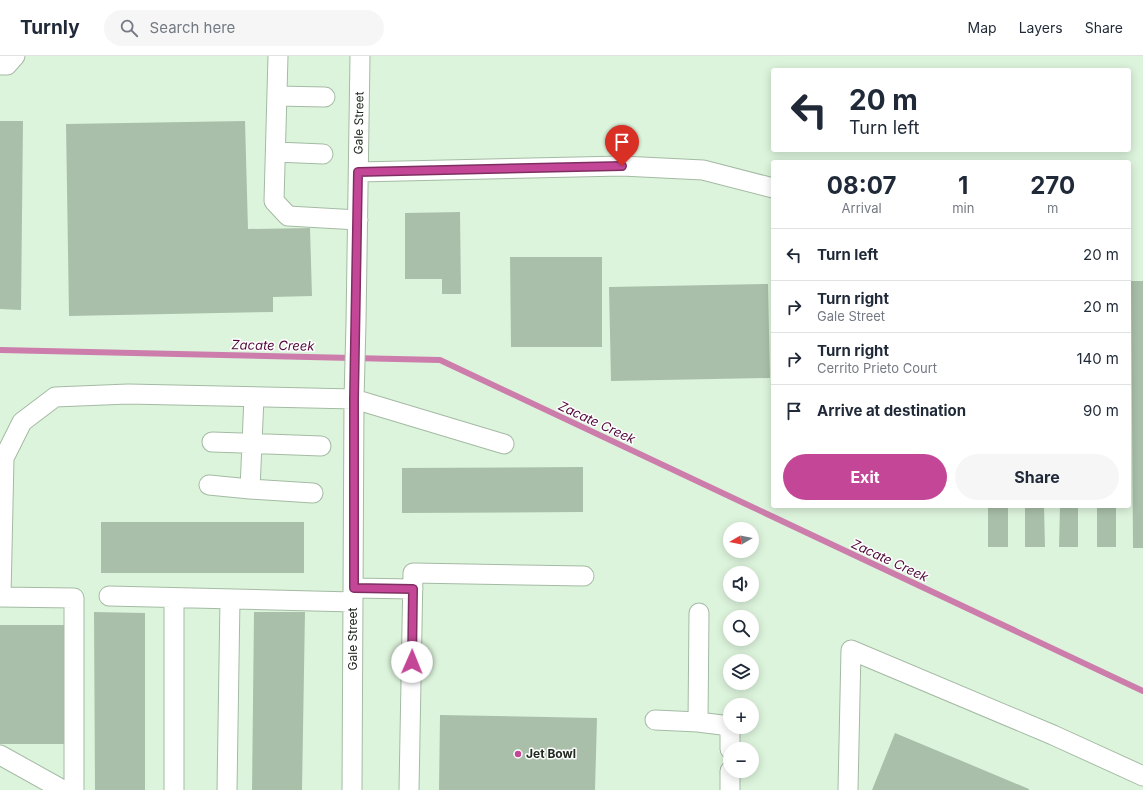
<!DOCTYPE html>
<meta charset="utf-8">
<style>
body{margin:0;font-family:Inter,sans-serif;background:#f6f6f7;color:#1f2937;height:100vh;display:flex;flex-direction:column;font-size:15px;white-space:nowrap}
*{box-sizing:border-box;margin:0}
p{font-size:13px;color:#747a83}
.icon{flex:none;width:22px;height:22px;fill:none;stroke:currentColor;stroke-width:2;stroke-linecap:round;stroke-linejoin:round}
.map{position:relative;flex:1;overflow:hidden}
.details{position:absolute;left:771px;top:104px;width:360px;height:348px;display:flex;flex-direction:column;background:#fff;border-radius:4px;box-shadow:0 2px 10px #0003}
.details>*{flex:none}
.banner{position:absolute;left:771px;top:12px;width:360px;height:84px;border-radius:4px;box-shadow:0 2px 10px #0003;background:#fff;color:#1f2937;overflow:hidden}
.needle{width:26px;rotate:261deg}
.buttons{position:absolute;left:723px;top:466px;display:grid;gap:8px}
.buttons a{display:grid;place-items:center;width:36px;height:36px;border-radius:50%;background:#fff;box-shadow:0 2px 10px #0003;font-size:20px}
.pin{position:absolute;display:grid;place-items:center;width:34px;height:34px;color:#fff;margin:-41px -17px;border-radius:50% 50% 50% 0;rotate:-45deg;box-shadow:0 0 4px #0007}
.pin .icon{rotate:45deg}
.me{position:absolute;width:44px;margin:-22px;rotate:1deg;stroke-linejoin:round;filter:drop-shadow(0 0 3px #0008)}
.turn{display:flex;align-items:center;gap:14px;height:84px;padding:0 12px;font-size:18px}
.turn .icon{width:52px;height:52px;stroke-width:2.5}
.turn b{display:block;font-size:28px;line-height:34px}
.eta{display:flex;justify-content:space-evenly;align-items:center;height:68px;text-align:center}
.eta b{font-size:24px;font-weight:700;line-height:28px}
.cta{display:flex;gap:8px;margin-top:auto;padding:8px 12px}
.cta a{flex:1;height:46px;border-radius:24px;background:#c44797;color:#fff;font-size:16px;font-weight:700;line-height:46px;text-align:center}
.cta a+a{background:#f6f6f7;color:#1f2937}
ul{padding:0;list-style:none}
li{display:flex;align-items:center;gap:12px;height:52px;padding:0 12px;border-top:1px solid #e0e1e3}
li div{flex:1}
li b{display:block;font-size:15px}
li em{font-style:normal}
header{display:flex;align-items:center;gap:24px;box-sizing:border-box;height:56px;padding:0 20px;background:#fff;border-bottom:1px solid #e0e1e3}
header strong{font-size:19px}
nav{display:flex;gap:22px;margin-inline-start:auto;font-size:14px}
.search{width:280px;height:36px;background:#f6f6f7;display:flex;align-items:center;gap:10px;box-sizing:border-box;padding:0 14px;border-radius:22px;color:#747a83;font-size:15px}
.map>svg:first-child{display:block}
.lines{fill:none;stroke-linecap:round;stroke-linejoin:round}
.stream{stroke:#cc7dab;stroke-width:6}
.building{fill:#a9bfa9}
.minor-casing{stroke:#a4baa4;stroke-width:21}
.minor{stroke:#fff;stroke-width:19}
.route-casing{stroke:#7f2e62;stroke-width:10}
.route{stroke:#c44797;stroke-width:7}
.poi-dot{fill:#c44797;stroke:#fff;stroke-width:1.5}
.labels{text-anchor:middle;stroke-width:3;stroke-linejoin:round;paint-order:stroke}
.street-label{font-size:12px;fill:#212921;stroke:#fff}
.poi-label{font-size:12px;font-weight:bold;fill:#212921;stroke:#fff;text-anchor:start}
.water-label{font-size:13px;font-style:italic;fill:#51093a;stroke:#fff}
</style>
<header>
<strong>Turnly</strong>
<div class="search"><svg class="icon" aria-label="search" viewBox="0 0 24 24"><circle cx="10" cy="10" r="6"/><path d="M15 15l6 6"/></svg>Search here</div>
<nav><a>Map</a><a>Layers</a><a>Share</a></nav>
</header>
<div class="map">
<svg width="1143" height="734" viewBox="0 0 1143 734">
<rect width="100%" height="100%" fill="#ddf4dc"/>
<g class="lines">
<!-- stream -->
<path class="stream" d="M0,294L440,304L1143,635"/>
</g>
<!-- building -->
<path class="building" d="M0,65H23L21,254L0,253Z
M245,65L248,173L310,172L312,240L273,241V256L69,260L66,68Z
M460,156L461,238H442V223H405V157Z
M510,201H602V291H511Z
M1131,225H1143V492H1133Z
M768,228L770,322L611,325L609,231Z
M583,411V456L402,457V412Z
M988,450H1008V491H988Z
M1025,450H1044L1045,491H1025Z
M1060,450H1078V491H1059Z
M1097,450H1116V491H1097Z
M101,466H304V517H101Z
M94,556L145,557V734H95Z
M254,556H305L302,734H252Z
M0,569H68V688H0Z
M440,659L597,662L595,734H439Z
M895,677L1029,733V734H872Z"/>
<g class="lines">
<defs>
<path id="minor" d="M278,0L274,145L288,160L358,164
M0,9H7L15,0
M277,40L325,41
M276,96L323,98
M359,116L622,110L703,114L773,132
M212,386L321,390
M209,429L250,433L254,341
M250,433L313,437
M354,532L413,533
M109,540L353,546
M0,541L74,542V734
M1,541L4,402L22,366L55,341L128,338L354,343L504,388
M174,542V734
M655,664L698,666L730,670
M698,666L699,557
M730,671V693
M0,699L63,734
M730,715V734
M227,734L230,543
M352,734L354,343L356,267L360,0
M409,734L413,517L584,520
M848,734L851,594L1053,679L1143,720"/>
</defs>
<!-- minor casing -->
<use href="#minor" class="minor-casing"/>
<!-- minor -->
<use href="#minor" class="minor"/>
</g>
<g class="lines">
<defs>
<path id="route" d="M412,606L413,533L354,532V343L358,116L622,110"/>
</defs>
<!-- route casing -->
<use href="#route" class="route-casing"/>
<!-- route -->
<use href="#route" class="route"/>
</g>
<!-- markers -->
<circle class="poi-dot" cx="518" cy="698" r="4"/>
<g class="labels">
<!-- street labels -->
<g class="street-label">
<text transform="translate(359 67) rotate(-89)" y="4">Gale Street</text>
<text transform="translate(353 583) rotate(-90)" y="4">Gale Street</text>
</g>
<!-- poi labels -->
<g class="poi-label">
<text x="526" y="702">Jet Bowl</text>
</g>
<!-- water labels -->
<g class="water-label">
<text transform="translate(273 289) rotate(1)" y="5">Zacate Creek</text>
<text transform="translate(597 366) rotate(25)" y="5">Zacate Creek</text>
<text transform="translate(890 504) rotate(25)" y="5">Zacate Creek</text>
</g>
</g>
</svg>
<div class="buttons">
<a><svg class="needle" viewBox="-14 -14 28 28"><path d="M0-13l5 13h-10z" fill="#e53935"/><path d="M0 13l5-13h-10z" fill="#747a83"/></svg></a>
<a><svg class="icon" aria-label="sound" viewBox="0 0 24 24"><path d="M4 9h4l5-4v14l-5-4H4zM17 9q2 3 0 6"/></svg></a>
<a><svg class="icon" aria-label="search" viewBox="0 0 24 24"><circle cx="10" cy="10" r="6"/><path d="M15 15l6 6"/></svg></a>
<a><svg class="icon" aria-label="layers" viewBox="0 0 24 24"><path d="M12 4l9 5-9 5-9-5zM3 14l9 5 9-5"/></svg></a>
<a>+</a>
<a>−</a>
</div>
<div class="pin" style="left:622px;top:110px;background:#d93025"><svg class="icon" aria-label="arrive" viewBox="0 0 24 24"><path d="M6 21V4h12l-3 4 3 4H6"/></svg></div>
<svg class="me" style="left:412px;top:606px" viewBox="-20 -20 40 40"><circle r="19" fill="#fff"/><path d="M0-13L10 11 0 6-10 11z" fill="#c44797"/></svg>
<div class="banner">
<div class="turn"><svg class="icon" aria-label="left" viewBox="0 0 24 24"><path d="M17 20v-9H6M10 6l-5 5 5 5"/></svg><div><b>20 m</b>Turn left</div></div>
</div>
<section class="details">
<div class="eta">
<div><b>08:07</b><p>Arrival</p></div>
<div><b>1</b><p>min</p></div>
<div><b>270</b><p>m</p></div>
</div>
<ul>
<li><svg class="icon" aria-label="left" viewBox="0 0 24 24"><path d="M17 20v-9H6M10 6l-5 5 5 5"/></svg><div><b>Turn left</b></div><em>20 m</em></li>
<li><svg class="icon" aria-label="right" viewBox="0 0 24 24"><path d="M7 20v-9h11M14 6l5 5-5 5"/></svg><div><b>Turn right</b><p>Gale Street</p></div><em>20 m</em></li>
<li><svg class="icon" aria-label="right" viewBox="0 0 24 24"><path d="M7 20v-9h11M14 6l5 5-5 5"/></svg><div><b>Turn right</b><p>Cerrito Prieto Court</p></div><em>140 m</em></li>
<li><svg class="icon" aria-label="arrive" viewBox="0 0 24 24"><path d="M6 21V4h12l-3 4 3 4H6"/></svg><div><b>Arrive at destination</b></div><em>90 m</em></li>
</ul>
<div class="cta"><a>Exit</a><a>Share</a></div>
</section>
</div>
